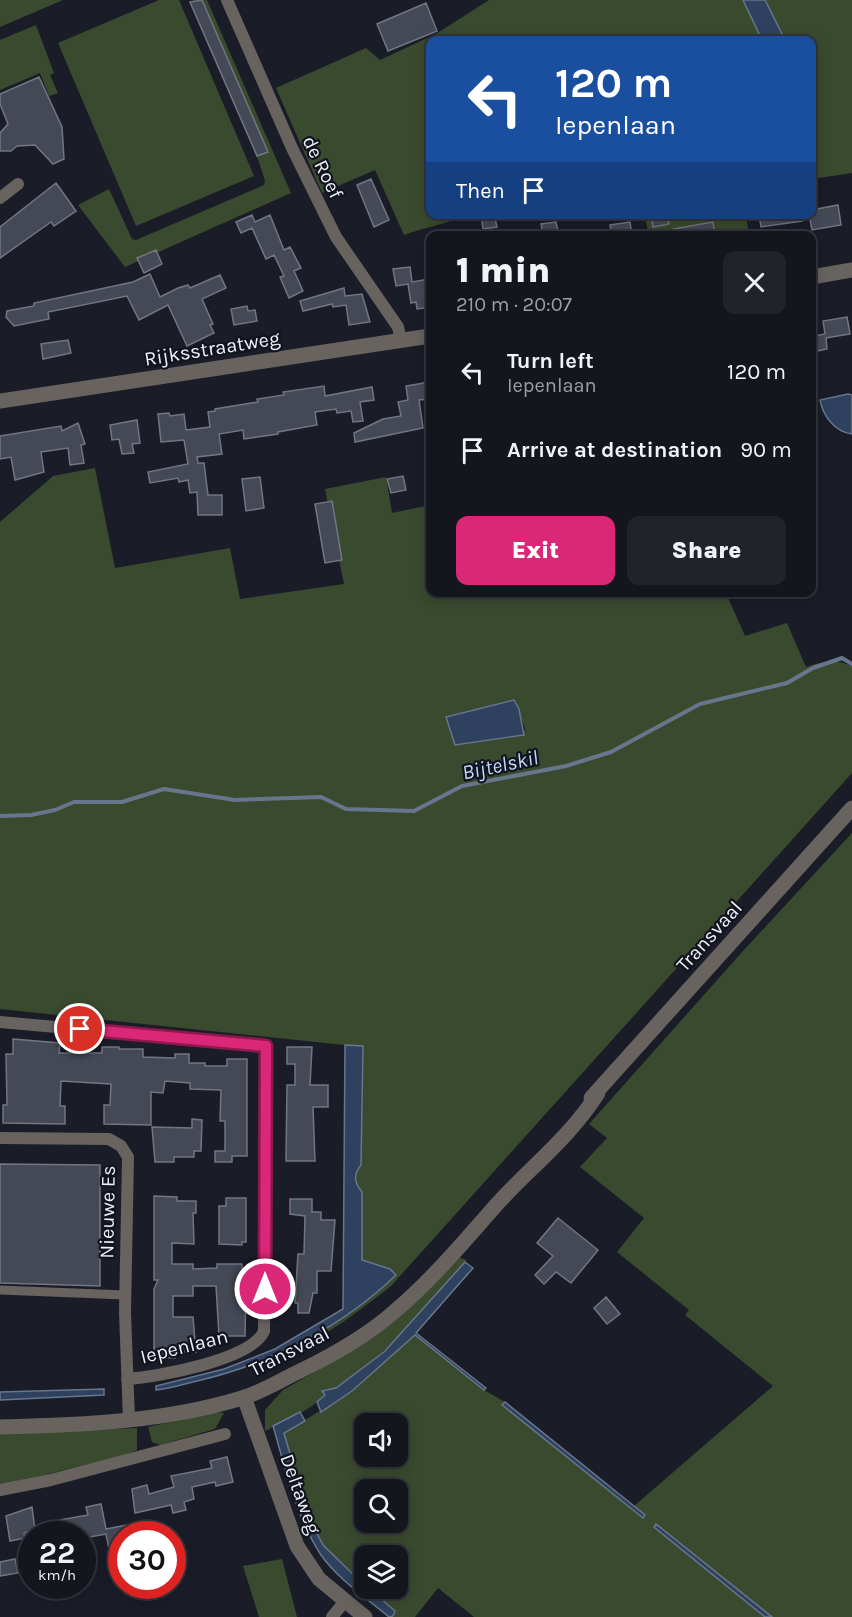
<!DOCTYPE html>
<meta charset="utf-8">
<style>
body{margin:0;font-family:Karla,sans-serif;background:#21232b;color:#f1f3f6;height:100vh;display:flex;flex-direction:column;font-size:22px;white-space:nowrap}
*{box-sizing:border-box;margin:0}
p{font-size:20px;color:#9d9fa4}
.icon{flex:none;width:33px;height:33px;fill:none;stroke:currentColor;stroke-width:2;stroke-linecap:round;stroke-linejoin:round}
.map{position:relative;flex:1;overflow:hidden}
.side{position:absolute;left:426px;top:231px;width:390px;height:366px;display:flex;flex-direction:column;background:#14161e;border-radius:12px;box-shadow:0 3px 15px #0003,0 0 0 2px #33353c}
.side>*{flex:none}
.top-card{position:absolute;left:426px;top:36px;width:390px;height:183px;border-radius:12px;box-shadow:0 3px 15px #0003,0 0 0 2px #33353c;background:#1a4fa0;color:#fff;overflow:hidden}
.fabs{position:absolute;left:354px;top:1413px;display:grid;gap:12px}
.fabs a{display:grid;place-items:center;width:54px;height:54px;border-radius:12px;background:#14161e;box-shadow:0 3px 15px #0003,0 0 0 2px #33353c;font-size:30px}
.speed{position:absolute;left:18px;top:1521px;display:flex;gap:12px;font-size:30px;font-weight:700;text-align:center}
.speed>*{display:grid;place-content:center;width:78px;height:78px;border-radius:50%;background:#14161e;box-shadow:0 3px 15px #0003,0 0 0 2px #33353c;line-height:1}
.speed small{font-size:15px;font-weight:400}
.speed .limit{border:9px solid #d22;background:#fff;color:#111}
.pin{position:absolute;display:grid;place-items:center;width:51px;height:51px;color:#fff;margin:-26px;border:3px solid #fff;border-radius:50%;box-shadow:0 2px 6px #0007}
.me{position:absolute;width:66px;margin:-33px;rotate:0deg;stroke-linejoin:round;filter:drop-shadow(0 0 4px #0008)}
.turn{display:flex;align-items:center;gap:21px;height:126px;padding:0 30px;font-size:27px}
.turn .icon{width:78px;height:78px;stroke-width:2.5}
.turn b{display:block;font-size:42px;line-height:51px}
.then{display:flex;align-items:center;height:57px;padding:0 30px;background:#0003;gap:12px;font-size:22px}
.round{display:grid;place-items:center;flex:none;width:63px;height:63px;border-radius:12px;background:#21232b}
.overview{display:flex;align-items:center;justify-content:space-between;height:102px;padding:0 30px}
h1{font-size:36px;font-weight:800;line-height:45px}
.action{display:flex;gap:12px;margin-top:auto;padding:12px 30px}
.action a{flex:1;height:69px;border-radius:12px;background:#db2777;color:#fff;font-size:24px;font-weight:800;line-height:69px;text-align:center}
.action a+a{background:#21232b;color:#f1f3f6}
ul{padding:0;list-style:none}
li{display:flex;align-items:center;gap:18px;height:78px;padding:0 30px}
li div{flex:1}
li b{display:block;font-size:22px}
li em{font-style:normal}
.map>svg:first-child{display:block}
.green{fill:#3a4a2e;fill-rule:evenodd}
.water{fill:#2e415f;stroke:#68768d;stroke-width:1.5}
.lines{fill:none;stroke-linecap:round;stroke-linejoin:round}
.stream{stroke:#68768d;stroke-width:4}
.building{fill:#454955;stroke:#727683;stroke-width:1.5}
.pedestrian{stroke:#68635f;stroke-width:9}
.minor{stroke:#68635f;stroke-width:12}
.tertiary{stroke:#68635f;stroke-width:15}
.route-casing{stroke:#8e194d;stroke-width:15}
.route{stroke:#db2777;stroke-width:10}
.labels{text-anchor:middle;stroke-width:4.5;stroke-linejoin:round;paint-order:stroke}
.street-label{font-size:20px;fill:#eef0f8;stroke:#11141e}
.water-label{font-size:21px;font-style:italic;fill:#c2d8fa;stroke:#11141e}
</style>
<div class="map">
<svg width="852" height="1617" viewBox="0 0 852 1617">
<rect width="100%" height="100%" fill="#1a1d28"/>
<!-- green -->
<path class="green" d="M0,0H63L0,27Z
M159,0H179L254,176L136,226L58,43Z
M189,0H207L291,193L125,267L78,205L109,189L132,239L136,240L264,185L265,181L257,156L267,151L203,1Z
M489,0H852V173L812,179V40H430V214L465,215C445,225 425,227 404,235L375,170L322,193L276,88L366,48L380,60L436,34Z
M36,25L54,73L50,75L58,93L49,96L40,73L0,90V40Z
M644,215H746L749,235H649Z
M95,468L115,568L230,548L240,599L344,584L325,489L386,477L392,513L430,505V592L726,593L745,636L787,623L806,667C823,661 836,659 852,666V773L391,1286C347,1321 296,1358 240,1369C296,1346 352,1318 395,1275L362,1261V1192C354,1182 353,1175 361,1165L363,1047L0,1009V522L53,476ZM514,700L525,728L523,736L455,745L446,717Z
M852,833V1617H772L656,1524L654,1527L765,1617H474L438,1588L415,1617H394L395,1611L369,1589L398,1588V1556H364V1585L323,1545L308,1516L284,1433L352,1391L415,1335L484,1390L505,1402L503,1405L643,1518L645,1515L634,1506L773,1386L685,1315L689,1310L617,1252L644,1218L580,1167L607,1138L589,1124L743,951ZM364,1424H398V1456H364ZM364,1490H398V1522H364Z
M458,1257L467,1260L396,1341L336,1389H327C322,1406 281,1423 265,1431V1410L283,1390L327,1365Z
M216,1412L224,1413L215,1429L160,1445L152,1442L148,1427Z
M137,1428V1450L125,1455L0,1486V1434Z
M282,1559L297,1617H259L243,1566Z"/>
<!-- water -->
<path class="water" d="M743,0H765L785,40H762Z
M848,394L852,395V434C835,432 823,416 820,400Z
M514,700L519,709L524,735L455,745L446,717Z
M345,1045L363,1046L361,1165C353,1175 354,1182 362,1192V1260L390,1269L396,1275C342,1327 270,1364 197,1381C184,1384 170,1389 156,1390V1386L224,1369L275,1349L343,1309Z
M465,1262L473,1268L416,1333L486,1388L484,1390L415,1335L352,1391L321,1412L317,1402L325,1395L322,1391L336,1388L385,1351Z
M104,1389V1395L0,1400V1392Z
M505,1402L634,1506L645,1515L643,1518L502,1405Z
M300,1412L305,1421L284,1433L308,1516L323,1545L364,1585V1588L369,1589L395,1611L393,1616L389,1617C366,1598 338,1579 321,1555C296,1517 286,1470 273,1426Z
M656,1524L772,1617H765L654,1527Z"/>
<g class="lines">
<!-- stream -->
<path class="stream" d="M0,816L31,815L55,810L74,802H122L164,789L235,800L321,797L346,809L414,811L462,786L566,766L611,752L700,704L787,683L813,668L842,658L852,664"/>
</g>
<!-- building -->
<path class="building" d="M202,0L268,152L257,156L190,2Z
M426,3L437,31L388,51L377,24Z
M39,77L62,127L64,159L53,164L35,145L17,146L11,151H0V133L8,124L0,104V94Z
M371,179L389,220L374,227L357,185Z
M56,183L76,211L54,226L51,222L0,258V227Z
M838,205L841,225L812,230L809,214L812,210Z
M494,214L497,227L483,229L481,215Z
M651,214H667L669,224L653,227Z
M759,214H802V221L761,227Z
M252,215L255,222L270,215L284,250L290,247L301,268L294,271L303,291L289,298L280,277L284,276L274,255L266,259L252,228L241,233L236,222Z
M556,222L559,236H543L541,224Z
M630,222L632,236H612L610,225Z
M713,222L715,236H674L673,229Z
M156,250L162,264L144,273L137,258Z
M410,267L412,282L430,279V307L417,309L416,302L411,303L408,284L396,286L393,269Z
M150,274L160,297L178,288L188,285L190,288L220,275L226,288L202,299L213,324L210,325L214,333L187,346L168,305L139,320L127,296L48,312L49,319L14,326L6,317L7,311L34,306V303L133,282Z
M344,288L345,296L362,294L370,322L349,325L346,305L333,307L332,304L303,311L300,301Z
M247,306L248,311L255,310L257,321L234,325L231,309Z
M847,317L850,334L826,338L827,349L817,351L814,336L825,334L823,321Z
M68,340L71,353L43,359L41,344Z
M430,382V399L419,400L423,428L355,442L354,433L383,419L401,416L398,402L408,400L406,386Z
M324,386L325,396L372,387L374,400L360,402L363,421L353,422L351,411L337,413L336,409L315,412L317,425L278,432V434L244,439L243,430L219,434L222,454L197,457L198,463H204L208,495H222V515H198L197,492L190,493L188,480L179,482L178,478L150,483L148,472L188,464L184,440L161,442L158,414L169,413L170,416L184,414L186,430L210,427L208,412L215,411V409L258,402L257,399L284,395L283,392Z
M137,420L140,443L132,444L134,453L122,454L119,439L112,440L110,425Z
M78,423L85,444L81,445L84,463L70,465L68,448L41,452L44,472L15,480L11,457L0,459V436L61,426L62,431Z
M403,476L406,490L391,493L387,479Z
M260,477L264,508L246,511L242,479Z
M332,501L342,560L325,563L315,504Z
M13,1039L60,1043L59,1053H102V1047H119V1049H143V1057L175,1058V1054H189V1063H205V1066H227V1059H247V1156H232V1162H215V1151H225V1121H220L221,1090L190,1089V1083L165,1081L163,1093L151,1092V1125L104,1124V1105H110L111,1084L61,1081L60,1106H65V1124L3,1123V1105H7L6,1054H13Z
M287,1047H312L310,1085H328V1107H313L315,1161H286L287,1085H295V1064H287Z
M192,1119L202,1120L201,1151H194V1157H174V1162H155L152,1127L192,1128Z
M0,1164L100,1165V1286L0,1283Z
M154,1196L177,1197V1201H196V1213H193L194,1244L172,1243V1264H193V1269L217,1268V1264H242V1281H246L245,1336H219L216,1286H193V1296H173V1317H193L196,1352H175V1358L154,1357V1289L158,1280H154Z
M226,1198H246V1242H242V1245L219,1244V1206H226Z
M290,1199H312V1212H321V1220H335L331,1271H317V1293H313L309,1313H298V1303H295L298,1254H304L305,1216L290,1214Z
M558,1218L598,1250L571,1283L556,1272L544,1284L535,1275L553,1256L537,1243Z
M606,1297L620,1314L607,1324L594,1308Z
M227,1457L233,1482L216,1486L215,1482L192,1487L194,1499L184,1502L186,1510L173,1513L171,1505L135,1513L132,1489L147,1485L149,1494L174,1487L171,1476L212,1468L210,1461Z
M101,1504L106,1529L137,1523L140,1534H118L120,1547L109,1549L106,1534L90,1537L85,1533L62,1534L59,1520L88,1515L86,1507Z
M32,1507L35,1530L24,1533L25,1538L10,1541L6,1516Z
M15,1559L18,1573L0,1576V1562Z"/>
<g class="lines">
<!-- pedestrian -->
<path class="pedestrian" d="M0,1290L125,1295"/>
<!-- minor -->
<path class="minor" d="M227,0L292,148L336,237L398,327L401,340
M0,198L18,184
M0,1022L266,1046L264,1331C252,1360 157,1377 127,1379
M0,1138L109,1139L121,1146L128,1157L125,1312L129,1420
M0,1490L51,1480L225,1434
M332,1617L345,1601"/>
<!-- tertiary -->
<path class="tertiary" d="M812,277L852,270
M0,401L430,336
M591,1098L852,808
M244,1397L297,1546L319,1579L365,1617
M0,1427C81,1425 164,1422 242,1398C262,1392 281,1380 300,1371C333,1355 367,1336 395,1311C433,1279 465,1240 498,1203C532,1166 571,1136 598,1093"/>
</g>
<g class="lines">
<defs>
<path id="route" d="M80,1029L266,1046L265,1289"/>
</defs>
<!-- route casing -->
<use href="#route" class="route-casing"/>
<!-- route -->
<use href="#route" class="route"/>
</g>
<g class="labels">
<!-- street labels -->
<g class="street-label">
<text transform="translate(323 167) rotate(64)" y="7">de Roef</text>
<text transform="translate(212 348) rotate(-9)" y="7">Rijksstraatweg</text>
<text transform="translate(709 936) rotate(-48)" y="7">Transvaal</text>
<text transform="translate(107 1212) rotate(-89)" y="7">Nieuwe Es</text>
<text transform="translate(184 1346) rotate(-14)" y="7">Iepenlaan</text>
<text transform="translate(289 1351) rotate(-27)" y="7">Transvaal</text>
<text transform="translate(301 1494) rotate(70)" y="7">Deltaweg</text>
</g>
<!-- water labels -->
<g class="water-label">
<text transform="translate(500 765) rotate(-12)" y="7">Bijtelskil</text>
</g>
</g>
</svg>
<div class="fabs">
<a><svg class="icon" aria-label="sound" viewBox="0 0 24 24"><path d="M4 9h4l5-4v14l-5-4H4zM17 9q2 3 0 6"/></svg></a>
<a><svg class="icon" aria-label="search" viewBox="0 0 24 24"><circle cx="10" cy="10" r="6"/><path d="M15 15l6 6"/></svg></a>
<a><svg class="icon" aria-label="layers" viewBox="0 0 24 24"><path d="M12 4l9 5-9 5-9-5zM3 14l9 5 9-5"/></svg></a>
</div>
<div class="speed"><div>22<small>km/h</small></div><div class="limit">30</div></div>
<div class="pin" style="left:80px;top:1029px;background:#d93025"><svg class="icon" aria-label="arrive" viewBox="0 0 24 24"><path d="M6 21V4h12l-3 4 3 4H6"/></svg></div>
<svg class="me" style="left:265px;top:1289px" viewBox="-20 -20 40 40"><circle r="17" fill="#db2777" stroke="#fff" stroke-width="3"/><path d="M0-11L8 9 0 5-8 9z" fill="#fff"/></svg>
<div class="top-card">
<div class="turn"><svg class="icon" aria-label="left" viewBox="0 0 24 24"><path d="M17 20v-9H6M10 6l-5 5 5 5"/></svg><div><b>120 m</b>Iepenlaan</div></div>
<div class="then">Then<svg class="icon" aria-label="arrive" viewBox="0 0 24 24"><path d="M6 21V4h12l-3 4 3 4H6"/></svg></div>
</div>
<section class="side">
<div class="overview"><div><h1>1 min</h1><p>210 m · 20:07</p></div><a class="round"><svg class="icon" aria-label="close" viewBox="0 0 24 24"><path d="M6 6l12 12M18 6L6 18"/></svg></a></div>
<ul>
<li><svg class="icon" aria-label="left" viewBox="0 0 24 24"><path d="M17 20v-9H6M10 6l-5 5 5 5"/></svg><div><b>Turn left</b><p>Iepenlaan</p></div><em>120 m</em></li>
<li><svg class="icon" aria-label="arrive" viewBox="0 0 24 24"><path d="M6 21V4h12l-3 4 3 4H6"/></svg><div><b>Arrive at destination</b></div><em>90 m</em></li>
</ul>
<div class="action"><a>Exit</a><a>Share</a></div>
</section>
</div>
